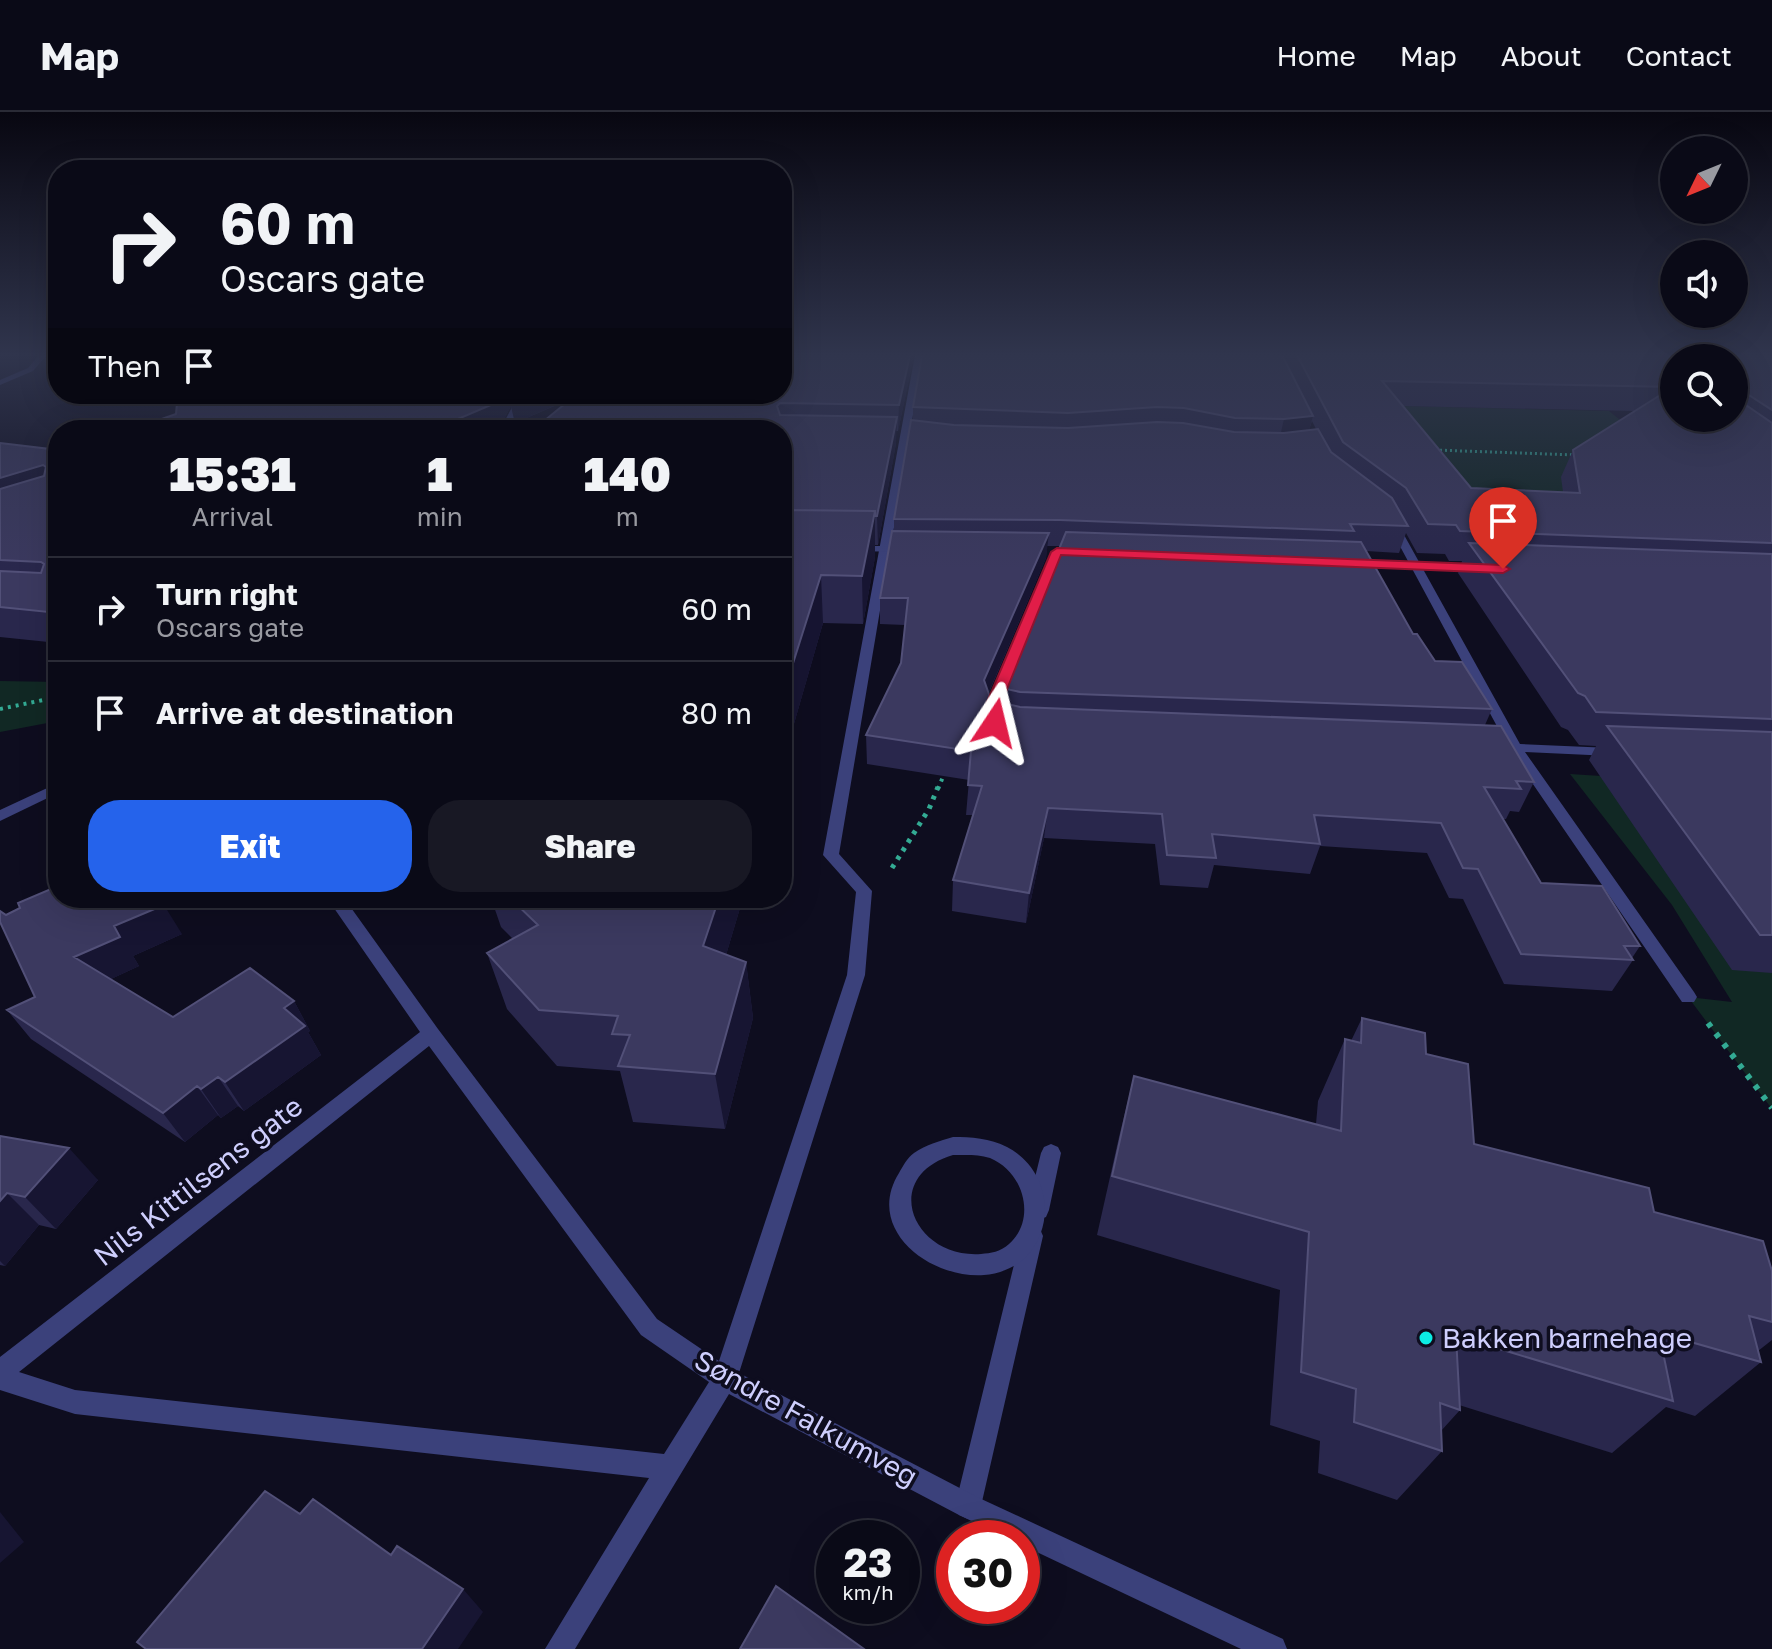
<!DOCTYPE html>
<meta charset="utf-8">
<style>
body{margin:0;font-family:"Golos Text",sans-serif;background:#181824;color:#f1f3f6;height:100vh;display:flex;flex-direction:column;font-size:30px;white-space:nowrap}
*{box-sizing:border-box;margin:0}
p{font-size:26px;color:#999aa1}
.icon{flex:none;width:44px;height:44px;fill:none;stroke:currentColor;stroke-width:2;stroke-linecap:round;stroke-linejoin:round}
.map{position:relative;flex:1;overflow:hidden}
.sheet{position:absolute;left:48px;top:308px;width:744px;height:488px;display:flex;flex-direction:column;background:#0a0a17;border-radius:32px;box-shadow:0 8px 32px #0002,0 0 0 2px #2a2b36}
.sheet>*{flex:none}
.banner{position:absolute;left:48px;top:48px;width:744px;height:244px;border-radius:32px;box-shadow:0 8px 32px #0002,0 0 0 2px #2a2b36;background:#0a0a17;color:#f1f3f6;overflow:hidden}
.needle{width:52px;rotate:227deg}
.controls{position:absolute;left:1660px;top:24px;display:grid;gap:16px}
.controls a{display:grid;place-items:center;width:88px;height:88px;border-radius:50%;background:#0a0a17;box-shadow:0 8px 32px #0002,0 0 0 2px #2a2b36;font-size:40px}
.speed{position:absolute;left:816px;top:1408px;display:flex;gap:16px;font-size:40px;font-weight:700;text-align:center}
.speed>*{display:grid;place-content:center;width:104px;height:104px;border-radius:50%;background:#0a0a17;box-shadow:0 8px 32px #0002,0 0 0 2px #2a2b36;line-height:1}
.speed small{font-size:20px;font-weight:400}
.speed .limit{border:12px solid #d22;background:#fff;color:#111}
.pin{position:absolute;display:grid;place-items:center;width:68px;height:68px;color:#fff;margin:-82px -34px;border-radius:50% 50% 50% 0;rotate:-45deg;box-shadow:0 0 8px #0007}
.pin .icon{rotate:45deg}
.me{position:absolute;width:88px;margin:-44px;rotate:10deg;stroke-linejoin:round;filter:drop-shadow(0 0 6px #0008)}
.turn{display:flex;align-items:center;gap:28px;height:168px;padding:0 40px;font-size:36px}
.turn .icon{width:104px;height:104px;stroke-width:2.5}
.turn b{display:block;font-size:56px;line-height:68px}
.then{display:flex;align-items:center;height:76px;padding:0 40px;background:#0003;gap:16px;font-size:30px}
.eta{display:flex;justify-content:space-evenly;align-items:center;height:136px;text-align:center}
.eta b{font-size:48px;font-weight:800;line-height:56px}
.action{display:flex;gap:16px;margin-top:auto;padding:16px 40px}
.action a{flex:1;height:92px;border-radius:32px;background:#2563eb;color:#fff;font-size:32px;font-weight:800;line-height:92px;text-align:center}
.action a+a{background:#181824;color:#f1f3f6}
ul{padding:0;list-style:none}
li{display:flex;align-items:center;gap:24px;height:104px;padding:0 40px;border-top:2px solid #2a2b36}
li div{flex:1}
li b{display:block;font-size:30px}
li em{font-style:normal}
header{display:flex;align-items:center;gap:48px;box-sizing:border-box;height:112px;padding:0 40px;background:#0a0a17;border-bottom:2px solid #2a2b36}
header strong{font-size:38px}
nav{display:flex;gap:44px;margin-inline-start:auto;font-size:28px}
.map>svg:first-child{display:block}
.green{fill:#112824}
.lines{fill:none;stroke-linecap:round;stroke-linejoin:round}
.path-far3{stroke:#33ab94;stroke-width:3;stroke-dasharray:2 3;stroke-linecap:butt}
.path-far2{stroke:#33ab94;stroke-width:4;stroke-dasharray:3 5;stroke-linecap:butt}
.path-far1{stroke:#33ab94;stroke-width:5;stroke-dasharray:4 6;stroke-linecap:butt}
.path{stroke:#33ab94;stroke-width:6;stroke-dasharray:5 8;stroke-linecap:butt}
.service{fill:#3b417b;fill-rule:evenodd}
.minor{fill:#3b417b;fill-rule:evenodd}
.tertiary{fill:#3b417b;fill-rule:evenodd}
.wall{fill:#29274c;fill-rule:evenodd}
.shaded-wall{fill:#171532}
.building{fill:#3b395f;stroke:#525078;stroke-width:2;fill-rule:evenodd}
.route{fill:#e11d48;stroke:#92132f;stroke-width:2}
.poi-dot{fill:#0cebe4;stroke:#0e0d1f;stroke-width:3}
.labels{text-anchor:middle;stroke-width:7;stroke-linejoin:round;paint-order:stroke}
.near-street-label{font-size:28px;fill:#cecefd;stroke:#0e0d1f}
.near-poi-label{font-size:28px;fill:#cecefd;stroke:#0e0d1f;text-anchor:start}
</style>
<header>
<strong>Map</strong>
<nav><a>Home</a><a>Map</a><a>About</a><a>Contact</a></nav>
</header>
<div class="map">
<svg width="1772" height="1537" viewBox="0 0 1772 1537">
<rect width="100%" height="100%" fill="#0e0d1f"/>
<!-- green -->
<path class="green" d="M1314,292L1609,299L1656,337L1744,396L1462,388Z
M0,569L58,570V609L0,620Z
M1570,662L1772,675V997L1688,885L1732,890L1672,793Z"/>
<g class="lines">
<!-- path-far3 -->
<path class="path-far3" d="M1435,338L1576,343"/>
<!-- path-far2 -->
<path class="path-far2" d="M0,597L58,585
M938,677L945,660"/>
<!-- path-far1 -->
<path class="path-far1" d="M892,756L929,697L938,675"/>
<!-- path -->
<path class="path" d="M1708,911L1772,996"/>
<!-- service -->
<path class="service" d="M39,243H47L33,259L0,273V268L28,256Z
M1051,1032L1058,1035L1061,1041L1049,1098L1046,1105L1038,1108L1030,1105L1027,1098L1041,1041L1044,1035Z
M1032,1114L1040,1117L1043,1124L981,1394L977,1403L968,1407L959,1403L955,1394L1021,1124L1024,1117Z"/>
<!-- minor -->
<path class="minor" d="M915,243H923L839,742L872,779L865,863L739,1261L977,1385L1283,1527L1287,1537H1241L1022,1433V1426H1007L959,1403L729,1282L575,1537H545L649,1366L75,1302L0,1278V1245L420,920L327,786H344L438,917L657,1207L719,1249L847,863L856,780L823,743ZM429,934L641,1223L709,1270L664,1342L75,1278L19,1260Z
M519,282H527L508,318H500Z
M1389,410L1398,412L1520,632L1611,636L1618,640L1611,644L1525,640L1694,880L1697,885L1694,890H1682L1511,640L1495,639L1488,635L1495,631H1506L1388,412Z
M1057,437L1062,440L999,597L1001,609L999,612H989L985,597L1052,440Z
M58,671V681L0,709V698Z
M953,1025C971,1025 990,1026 1007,1035C1047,1056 1058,1109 1027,1144C1017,1155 999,1162 984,1163C930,1167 864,1117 899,1061C903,1054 907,1046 914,1041C925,1033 940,1029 953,1025ZM953,1043C965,1043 978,1042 990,1046C1024,1060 1037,1107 1009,1132C1000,1140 991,1141 981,1142C913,1147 879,1065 953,1043Z"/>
<!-- tertiary -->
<path class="tertiary" d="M856,434H908L913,437L908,440L852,439V435Z
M1351,448L1480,453L1485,456L1480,459L1347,453V449Z"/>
</g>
<!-- wall -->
<path class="wall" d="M914,243L898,319H896V331L878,433H875V445L863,512L823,511L785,643H782V318L573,286L515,311L511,294L498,318H130L176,302L177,291L782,282Z
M922,243H1772V861L1732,858L1589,648L1596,634L1579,633L1568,618L1561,615L1458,461L1462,449H1449L1445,442L1417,441L1406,421L1399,441L1366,439L1413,522L1435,549L1492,597L1485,613L1534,670L1519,700L1510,699L1506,707H1502L1541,771L1640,834L1632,846L1633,848L1612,879L1504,872L1463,787L1449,786L1427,741L1320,734L1310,762L1214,753L1208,776L1160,773L1155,732L1044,726L1026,811L952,799L953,768L973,703H966L969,668L867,652L866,623L901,551L905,513L880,512V486L894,419V407L913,308V295ZM1734,246V306H1674ZM1403,294L1634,299L1573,338L1561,365L1563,380L1471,376ZM1312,309L1316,317L1309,318ZM1047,434H1060L1005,568L1003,591L991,588L989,581L1046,446Z
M0,331L58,338V531L0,525Z
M491,786H743L726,843L746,850L753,906L725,1017L633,1010L620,959L557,954L507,897L487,841L513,827L501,815Z
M6,803L182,822L133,844L139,854L111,867L173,905L294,889L310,919L308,920L321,943L244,999L238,994L221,1006L218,1003L185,1030L31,927L7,898L35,885Z
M1362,906L1426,942L1474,1032L1654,1100L1772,1159V1228L1758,1239L1761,1250L1695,1304L1666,1295L1612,1341L1459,1293L1460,1298L1441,1319L1442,1339L1397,1388L1318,1361L1320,1329L1270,1313L1280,1178L1097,1123L1119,1025L1134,964L1316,1012L1318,989L1345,927L1351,929Z
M0,1024L98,1068L56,1117L39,1113L5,1154L0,1153Z"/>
<!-- shaded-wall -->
<path class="shaded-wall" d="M910,243H914L898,319L899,293Z
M179,282H229L189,305Z
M498,282H581L515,311L511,294L498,318H432Z
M1313,304L1306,330L1278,333L1284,307Z
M897,305L896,331L878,433L877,404Z
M43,353L57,380L0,399V366Z
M875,399V445L863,512L862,464Z
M1049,421L1046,446L982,596L984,568Z
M821,463L823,511L785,643L782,610V586Z
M1048,696L1044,726L1026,811L1029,781Z
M719,786H743L712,890L703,834Z
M164,793L182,822L133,844L139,854L96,874L74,845L114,814Z
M746,850L753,906L725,1017L715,962Z
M294,889L310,919L308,920L321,943L244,999L225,970L284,896Z
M218,965L238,994L221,1006L201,977Z
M197,974L218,1003L185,1030L163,1001Z
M69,1036L98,1068L56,1117L25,1085Z
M7,1081L39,1113L5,1154L0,1149V1089Z
M0,1400L24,1430L0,1451Z
M463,1477L483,1500L458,1537H422Z"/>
<!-- building -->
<path class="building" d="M782,243H910L899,293L780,291L777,294L780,303L897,305L877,404H875V399L791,398L793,387L782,386V318H533L577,282H782Z
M922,243H1282L1313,304L1284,307L1235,306L1184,296L1157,295L1068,301L913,295Z
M1297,243H1772V298L1741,278H1734V246H1674V306H1734V285L1772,311V431L1460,419L1456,413L1428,412L1406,376L1343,330ZM1382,269L1673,275L1573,338L1580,381L1471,376Z
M207,282H498L491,293L432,318H130L176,302L177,291Z
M911,308L954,313L1068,316L1157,310L1183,311L1234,320L1284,321L1318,317L1331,340L1392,386L1408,414L1350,412L1354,419L1060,408L894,407Z
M0,331L58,338V501L0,495V459L41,461L44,452L41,450L0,448V377L44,364L46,355L43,353L0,366Z
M786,398L875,399L862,464L821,463L782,586V415Z
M892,419L1049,421L984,568L991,588L1020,595L1501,614L1534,670L1516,669L1521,677L1484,675L1541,771L1602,774L1640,834H1624L1633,848L1521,842L1478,757L1463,756L1441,711L1314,703L1320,732L1212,722L1216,746L1167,743L1162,702L1048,696L1029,781L953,768L982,674L968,673L971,639L866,623L901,551L908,486H880Z
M1066,420L1361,430L1413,522H1417L1435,549L1462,550L1492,597L1020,580L1006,577L1005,568Z
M1469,431L1772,442V607L1596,600L1585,584L1578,581Z
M1607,614L1772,620V823H1760Z
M58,774V786H159L164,793L114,814L120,825L74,845L173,905L250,856L294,889L284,896L305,914L225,970L218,965L201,977L197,974L163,1001L7,898L35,885L0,810V799L6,803L20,796L18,791Z
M510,786H719L703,834L746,850L715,962L618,954L630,923L612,922L618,904L539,898L487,841L538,813Z
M1362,906L1425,921L1426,942L1468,952L1474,1032L1649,1076L1654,1100L1763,1129L1772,1159V1210L1749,1204L1761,1250L1659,1221L1673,1289L1456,1224L1460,1298L1440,1291L1442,1339L1354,1310L1356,1277L1301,1260L1309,1120L1112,1064L1134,964L1341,1019L1345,927L1361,931Z
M0,1024L69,1036L25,1085L7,1081L0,1089Z
M265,1379L300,1402L313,1387L391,1443L397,1434L463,1477L422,1537H146L137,1530Z
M776,1474L864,1537H740Z"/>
<!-- sky -->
<linearGradient id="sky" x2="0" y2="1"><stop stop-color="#080711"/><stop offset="0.53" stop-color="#30354d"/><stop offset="1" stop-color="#30354d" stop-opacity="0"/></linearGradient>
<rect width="1772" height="458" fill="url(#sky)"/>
<!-- route -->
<path class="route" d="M1057,436L1503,453L1510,457L1503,461L1061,443L999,597L1003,611L995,615L990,614L984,597L1051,440Z"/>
<!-- markers -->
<circle class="poi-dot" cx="1426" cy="1226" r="8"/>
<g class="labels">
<!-- near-street labels -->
<g class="near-street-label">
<text transform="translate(198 1069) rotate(-38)" y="10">Nils Kittilsens gate</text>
<text transform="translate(806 1306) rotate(29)" y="10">Søndre Falkumveg</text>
</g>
<!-- near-poi labels -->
<g class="near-poi-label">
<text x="1442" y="1236">Bakken barnehage</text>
</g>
</g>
</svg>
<div class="controls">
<a><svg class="needle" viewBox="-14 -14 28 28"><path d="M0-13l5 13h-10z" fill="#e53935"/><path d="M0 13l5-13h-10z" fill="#999aa1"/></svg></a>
<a><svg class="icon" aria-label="sound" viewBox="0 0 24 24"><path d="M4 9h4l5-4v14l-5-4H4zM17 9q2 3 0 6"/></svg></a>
<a><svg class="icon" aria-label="search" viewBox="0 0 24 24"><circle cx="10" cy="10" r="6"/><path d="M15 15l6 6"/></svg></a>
</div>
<div class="speed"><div>23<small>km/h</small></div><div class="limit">30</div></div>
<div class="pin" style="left:1503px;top:457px;background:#d93025"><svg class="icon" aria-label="arrive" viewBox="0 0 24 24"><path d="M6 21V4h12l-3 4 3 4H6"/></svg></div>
<svg class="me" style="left:995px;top:611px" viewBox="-20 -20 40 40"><path d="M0-17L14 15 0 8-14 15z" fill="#e11d48" stroke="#fff" stroke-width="4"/></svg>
<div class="banner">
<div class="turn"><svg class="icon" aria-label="right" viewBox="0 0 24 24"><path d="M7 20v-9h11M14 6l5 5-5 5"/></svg><div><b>60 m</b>Oscars gate</div></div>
<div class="then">Then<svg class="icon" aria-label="arrive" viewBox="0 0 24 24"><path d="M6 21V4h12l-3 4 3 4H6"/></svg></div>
</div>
<section class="sheet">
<div class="eta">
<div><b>15:31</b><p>Arrival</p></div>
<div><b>1</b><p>min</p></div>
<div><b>140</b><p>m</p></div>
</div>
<ul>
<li><svg class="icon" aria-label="right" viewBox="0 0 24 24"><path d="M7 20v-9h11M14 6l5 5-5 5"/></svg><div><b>Turn right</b><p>Oscars gate</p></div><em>60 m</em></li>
<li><svg class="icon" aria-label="arrive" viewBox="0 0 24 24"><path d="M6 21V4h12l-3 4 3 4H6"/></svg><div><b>Arrive at destination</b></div><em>80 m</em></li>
</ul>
<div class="action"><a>Exit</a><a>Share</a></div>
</section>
</div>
